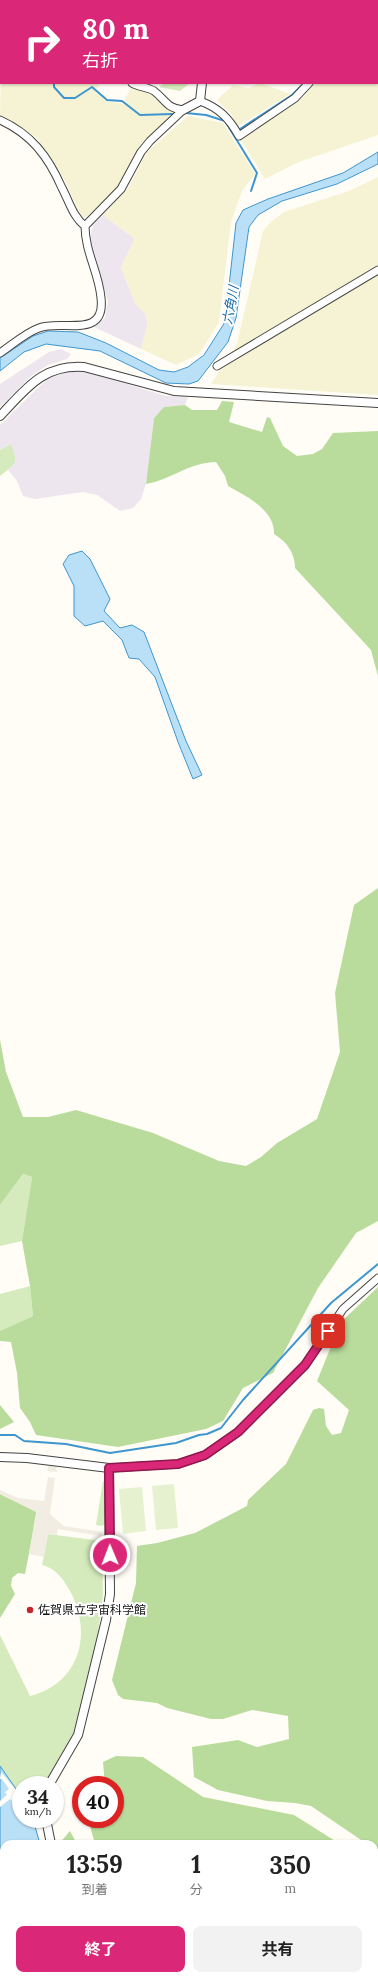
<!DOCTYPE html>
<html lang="ja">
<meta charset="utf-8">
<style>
body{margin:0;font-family:Lora,"Noto Sans JP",serif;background:#f2f2f2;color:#222;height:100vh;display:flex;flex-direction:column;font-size:15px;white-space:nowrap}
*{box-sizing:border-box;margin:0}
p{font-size:13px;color:#767676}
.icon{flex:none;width:22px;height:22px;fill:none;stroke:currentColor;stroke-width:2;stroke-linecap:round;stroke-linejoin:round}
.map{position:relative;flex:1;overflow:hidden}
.drawer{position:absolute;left:0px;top:1840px;width:378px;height:140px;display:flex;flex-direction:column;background:#fff;border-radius:12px 12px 0 0;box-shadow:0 1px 3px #0004}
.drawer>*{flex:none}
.guide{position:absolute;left:0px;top:0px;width:378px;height:84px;box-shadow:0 1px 3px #0004;background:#db2777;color:#fff;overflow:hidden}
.speed{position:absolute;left:12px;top:1776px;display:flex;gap:8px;font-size:20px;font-weight:700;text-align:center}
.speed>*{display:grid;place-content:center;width:52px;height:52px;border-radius:50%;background:#fff;box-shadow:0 1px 3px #0004;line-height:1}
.speed small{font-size:10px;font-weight:400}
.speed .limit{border:6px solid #d22;background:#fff;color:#111}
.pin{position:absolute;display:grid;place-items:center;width:34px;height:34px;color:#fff;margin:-17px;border-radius:8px;box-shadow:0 2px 6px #0006}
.me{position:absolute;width:44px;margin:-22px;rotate:359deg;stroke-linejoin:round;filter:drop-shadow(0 0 3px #0008)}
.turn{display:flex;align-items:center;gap:14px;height:84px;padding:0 16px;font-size:18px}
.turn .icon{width:52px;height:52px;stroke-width:2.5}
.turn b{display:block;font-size:28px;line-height:34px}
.eta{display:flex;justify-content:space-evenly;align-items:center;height:68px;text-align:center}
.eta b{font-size:24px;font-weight:700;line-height:28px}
.action{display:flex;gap:8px;margin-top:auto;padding:8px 16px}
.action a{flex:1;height:46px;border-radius:8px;background:#db2777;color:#fff;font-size:16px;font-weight:700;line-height:46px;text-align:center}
.action a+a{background:#f2f2f2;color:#222}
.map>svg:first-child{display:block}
.industrial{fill:#eee6ef}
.farmland{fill:#f6f3d4}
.green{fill:#d5ebbd}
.forest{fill:#b9dc9c}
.pitch{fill:#e6f2cf}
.plaza{fill:#f1ede2}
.water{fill:#b9e0f7;stroke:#3f96cf}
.pier{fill:#fffdf5}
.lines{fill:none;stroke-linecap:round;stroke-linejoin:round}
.stream{stroke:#3f96cf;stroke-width:2}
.minor-casing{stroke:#444;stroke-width:9}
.tertiary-casing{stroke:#444;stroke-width:10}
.minor{stroke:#fff;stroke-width:7}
.tertiary{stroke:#fff;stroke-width:8}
.route-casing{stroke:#8e194d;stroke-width:10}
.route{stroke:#db2777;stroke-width:7}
.poi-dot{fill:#c4262e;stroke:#fff;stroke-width:1.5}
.labels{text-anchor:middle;stroke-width:4;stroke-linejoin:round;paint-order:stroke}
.poi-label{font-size:12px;fill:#111;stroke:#fff;text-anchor:start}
.water-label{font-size:13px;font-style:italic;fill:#1768a6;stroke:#fff}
</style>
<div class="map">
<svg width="378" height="1980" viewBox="0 0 378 1980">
<rect width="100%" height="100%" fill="#fffdf5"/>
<!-- industrial -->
<path class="industrial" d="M103,215L135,239L121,267L136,305L145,313L148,323L141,349L94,327L105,318L108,302L90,237L93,225Z
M61,349L71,354L67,359L48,365L31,376L0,407V384L49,352Z
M82,370L166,396L188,397L185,405L164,407L154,418L146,484L141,499L133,508L120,511L97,495L83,492L35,499L23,496L17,481L8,470L14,464L11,444L0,450V425L46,380L68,371Z"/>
<!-- farmland -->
<path class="farmland" d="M304,0H378V135L299,162L265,179L241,140L302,98L315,83H377V1Z
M1,63V83H100L95,92L106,101L123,104L131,87L152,93L163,107L175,113L142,142L122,182L90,216L82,218L61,173L36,137L0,115Z
M261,83L290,94L237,127L232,115L217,100L233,85L248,88Z
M188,116L223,123L255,174L242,191L231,222L219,322L199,354L176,365L141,349L148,323L145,313L136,305L121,267L135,239L103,215L128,188L147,152Z
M378,177V395L211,384L237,344L263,231L272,221L284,212L349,191Z"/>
<!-- green -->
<path class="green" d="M164,83H190L180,91L159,87Z
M11,444C18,464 17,463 0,476V450Z
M23,1174L32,1177L22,1241L0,1246V1205Z
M30,1286L33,1316L0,1331V1294Z
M106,1480V1524L102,1526L96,1525L103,1481Z
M48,1534L102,1541L103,1595L91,1684L77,1734L46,1785H21V1796L0,1766V1635L30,1696C82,1683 94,1629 67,1586C61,1576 54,1568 42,1565Z"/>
<!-- forest -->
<path class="forest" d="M0,0H61L1,1L0,7Z
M222,401L234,402L229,422L262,432L267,417L270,418L283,446L297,456L313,454L322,449L333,433L378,431V676L371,650L295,568C295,553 287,542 274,534C275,510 246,496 228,486L225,476L216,462C187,463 171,480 146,484L154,418L164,407L185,405L192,410H217Z
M378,888V1221L356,1233L318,1288L273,1373L243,1388L223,1421L206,1429L118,1447L36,1435L30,1422L20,1408L17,1373L11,1342L0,1341V1331L33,1316L30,1286L22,1241L32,1177L23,1174L0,1205V1040L6,1072L23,1117H48L76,1110L153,1133L219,1161L246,1166L261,1157L277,1143L317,1119L340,1052L335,993L354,905Z
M378,1287V1849H374V1844H367L311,1806L295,1803L267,1801L218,1790L194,1777L192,1747L238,1740L257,1747L289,1739L288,1716L252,1710L223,1719H211L167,1708L157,1703L123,1699L118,1695L112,1680L136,1583L137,1546L157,1543L195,1533L247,1506L248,1500L286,1464L313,1410L319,1408L324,1409L326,1426L332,1435L341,1433L349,1410L317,1381L341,1322Z
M0,1405L14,1422L0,1429Z
M0,1494L37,1512L25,1574L18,1573L12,1578L11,1586L15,1594L0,1618Z
M116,1756L143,1757L203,1797L294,1815L340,1844H95L88,1819H115V1785H105L103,1762Z
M70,1831L77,1844H59Z
M378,1872V1980H326L327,1976H374V1873Z
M272,1976H296L292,1980H270Z"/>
<!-- pitch -->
<path class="pitch" d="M174,1484L178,1528L156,1530L152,1486Z
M142,1487L146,1531L123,1534L119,1489Z"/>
<!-- plaza -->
<path class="plaza" d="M49,1464L56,1465L57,1472L47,1471Z
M48,1477L55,1478L50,1513L52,1516L64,1526L102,1532L101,1536L58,1529L57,1535L48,1534L44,1557L29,1554L36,1512L0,1494V1490L18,1498L44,1501Z"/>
<!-- water -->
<path class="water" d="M378,152V164L337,184L282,201L258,215L249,227L236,318L228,342L198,381L189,384L166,383L100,351L46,344L24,352L0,371V358L33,336L48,331L78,332L106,343L159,370L174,372L188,367L204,355L225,322L236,223L243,210L268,199L343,173Z
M82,551L90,559L110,599L104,611L120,628L132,625L144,632L186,741L202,775L193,779L178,742L155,677L139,659L129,658L122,640L103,621L85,626L74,616V586L63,564L69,555Z
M0,1766L21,1796V1819H33L40,1844H4V1976H124L129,1980H0Z"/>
<!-- pier -->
<path class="pier" d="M1,1772L21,1796L13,1802L10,1799L0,1807V1801L7,1795L5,1792L9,1789L2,1779H0Z"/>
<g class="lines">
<!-- stream -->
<path class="stream" d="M300,1V0
M0,70H1
M54,83V87L64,98H75L92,87L107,100L122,101L140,115L172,114
M186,113L206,115L225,121L257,173L251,191
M237,131L292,95L304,83
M0,1435H15L24,1441L66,1444L110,1453L176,1443L199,1435L207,1434L221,1428L243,1400L331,1303L378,1264"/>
<defs>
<path id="minor" d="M85,0V1
M377,17L378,16
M132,83C138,87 148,87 154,91C166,100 166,108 183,110
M200,101C219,108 229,118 239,136L295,98L309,83
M0,120C31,134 48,156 62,188C69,201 73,217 85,226
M0,353C12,345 25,333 39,328C61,319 106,340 101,298C99,273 85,252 85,226L121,189L141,152L150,141L183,110
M217,366L378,270
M109,1468L178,1464L205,1455L238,1432L305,1365L343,1309L378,1278"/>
<path id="tertiary" d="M219,1L220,0
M183,110L200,101L202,83
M0,416C26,389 43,364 84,367L174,391L378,403
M0,1457L27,1458L109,1468L110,1594L106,1620L78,1735L49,1785
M46,1819L51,1844
M132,1976L137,1980"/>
</defs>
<!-- minor casing -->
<use href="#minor" class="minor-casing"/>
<!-- tertiary casing -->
<use href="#tertiary" class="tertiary-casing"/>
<!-- minor -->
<use href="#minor" class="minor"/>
<!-- tertiary -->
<use href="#tertiary" class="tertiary"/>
</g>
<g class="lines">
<defs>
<path id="route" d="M110,1555L109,1468L178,1464L205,1455L238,1432L305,1365L328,1331"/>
</defs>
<!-- route casing -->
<use href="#route" class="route-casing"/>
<!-- route -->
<use href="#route" class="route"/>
</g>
<!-- markers -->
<circle class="poi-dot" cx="30" cy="1610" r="4"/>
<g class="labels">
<!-- poi labels -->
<g class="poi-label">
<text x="38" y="1614">佐賀県立宇宙科学館</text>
</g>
<!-- water labels -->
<g class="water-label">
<text transform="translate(230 305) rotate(-80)" y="5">六角川</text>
</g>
</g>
</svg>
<div class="speed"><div>34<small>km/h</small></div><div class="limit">40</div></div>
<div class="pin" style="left:328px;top:1331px;background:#d93025"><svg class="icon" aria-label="arrive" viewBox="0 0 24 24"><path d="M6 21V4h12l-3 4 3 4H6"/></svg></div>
<svg class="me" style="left:110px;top:1555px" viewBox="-20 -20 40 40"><circle r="17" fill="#db2777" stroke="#fff" stroke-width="3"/><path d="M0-11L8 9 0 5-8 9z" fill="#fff"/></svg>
<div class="guide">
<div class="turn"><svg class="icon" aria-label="right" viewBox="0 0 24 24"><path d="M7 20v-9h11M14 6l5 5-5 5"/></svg><div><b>80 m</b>右折</div></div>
</div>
<section class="drawer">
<div class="eta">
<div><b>13:59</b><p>到着</p></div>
<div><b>1</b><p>分</p></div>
<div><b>350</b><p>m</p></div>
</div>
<div class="action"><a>終了</a><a>共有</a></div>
</section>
</div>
